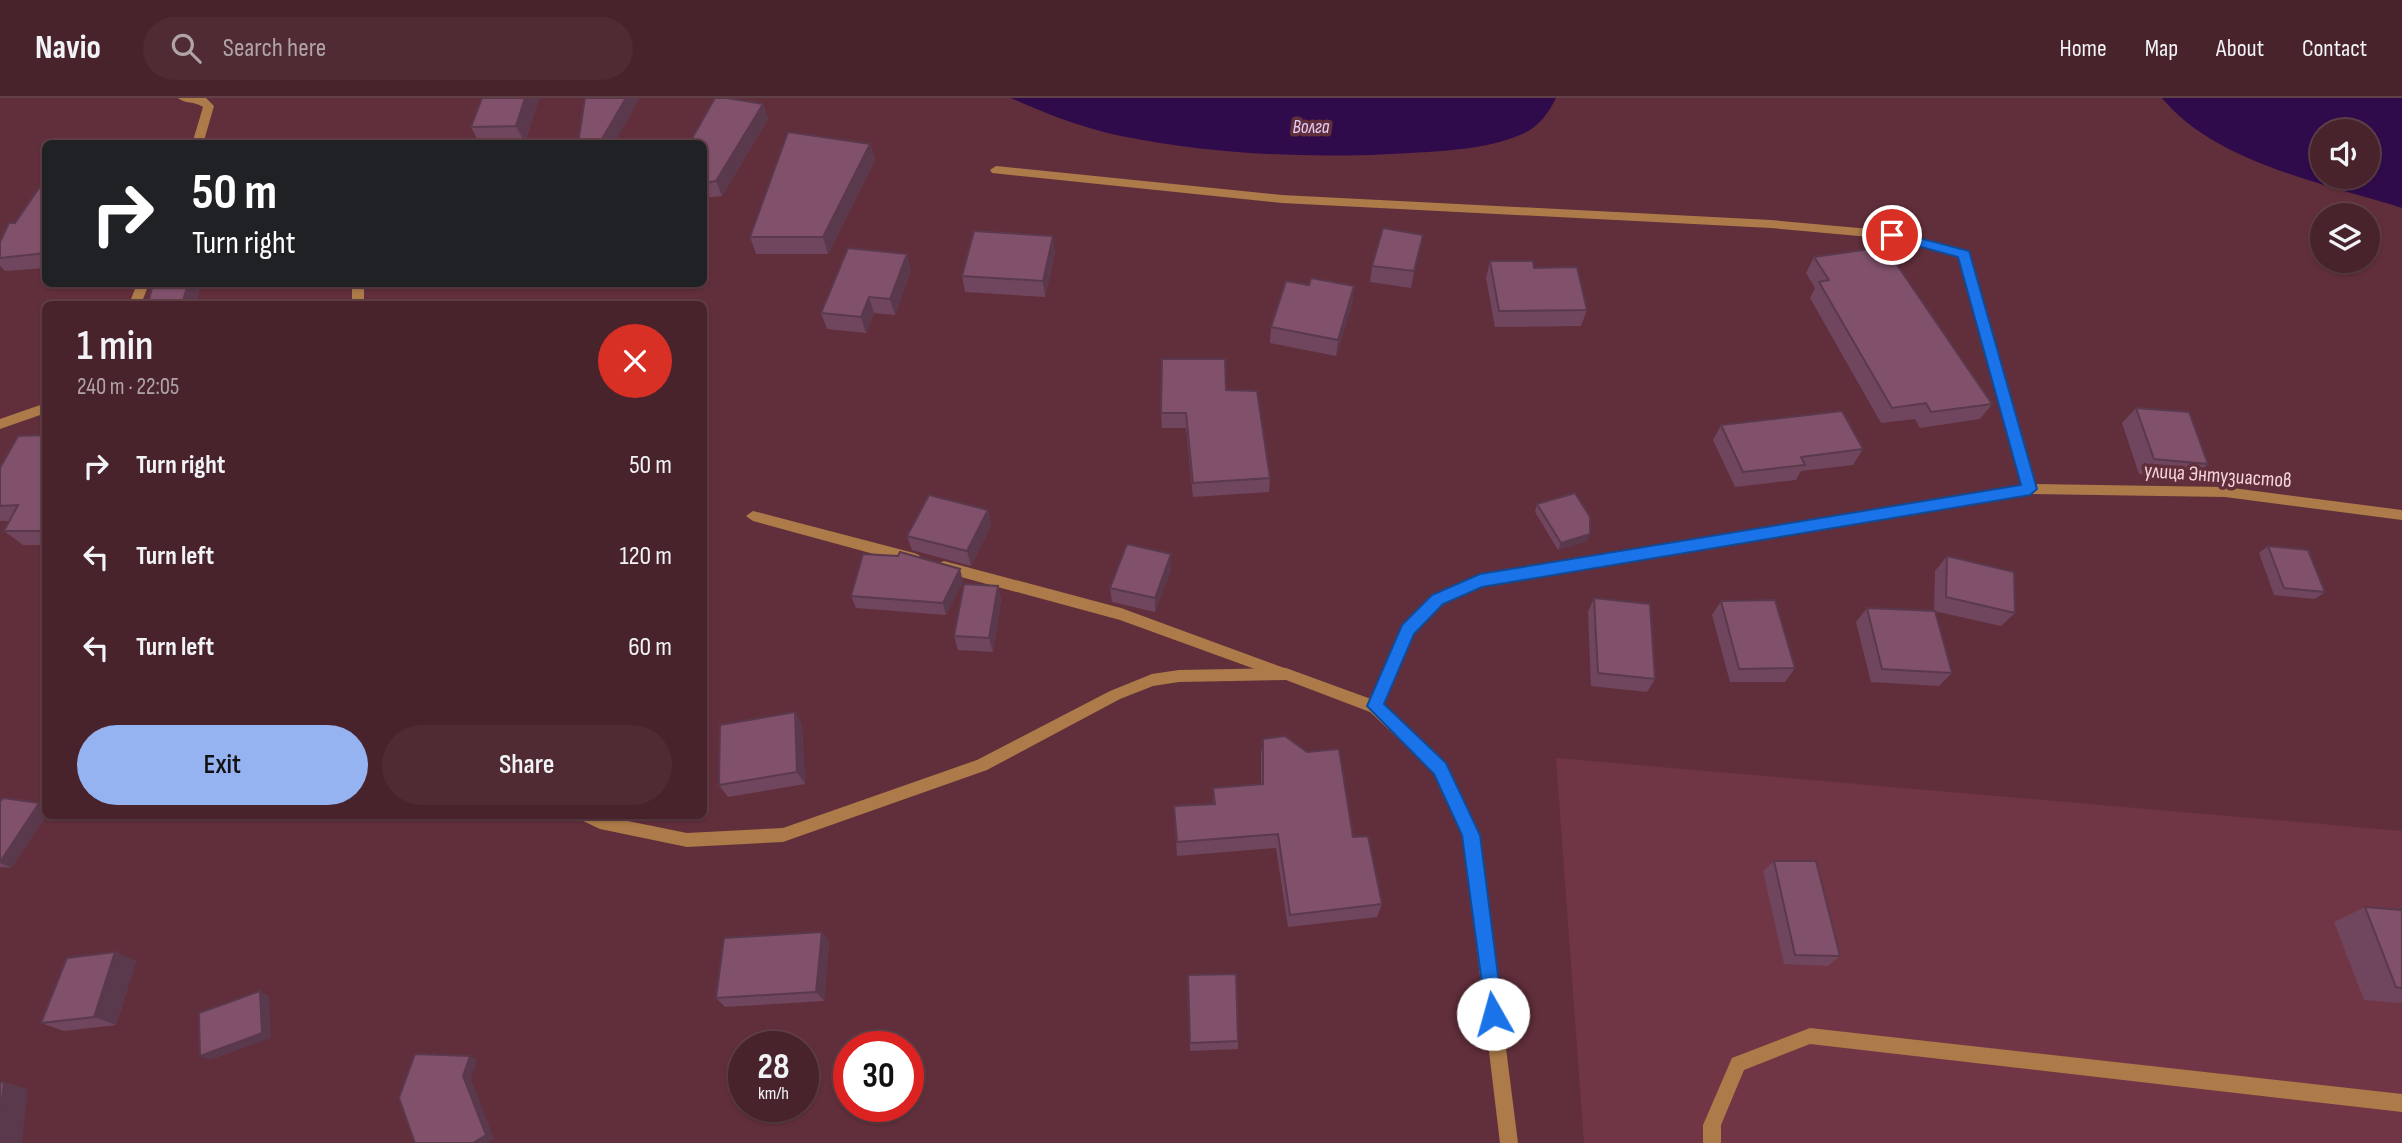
<!DOCTYPE html>
<meta charset="utf-8">
<style>
body{margin:0;font-family:"Sofia Sans Condensed",sans-serif;background:#502b34;color:#f1f3f6;height:100vh;display:flex;flex-direction:column;font-size:26px;white-space:nowrap}
*{box-sizing:border-box;margin:0}
p{font-size:23px;color:#b1a4a9}
.icon{flex:none;width:38px;height:38px;fill:none;stroke:currentColor;stroke-width:2;stroke-linecap:round;stroke-linejoin:round}
.map{position:relative;flex:1;overflow:hidden}
.side{position:absolute;left:42px;top:203px;width:665px;height:518px;display:flex;flex-direction:column;background:#49232c;border-radius:10px;box-shadow:0 2px 5px #0004,0 0 0 2px #614048}
.side>*{flex:none}
.guide{position:absolute;left:42px;top:42px;width:665px;height:147px;border-radius:10px;box-shadow:0 2px 5px #0004,0 0 0 2px #614048;background:#202124;color:#fff;overflow:hidden}
.tools{position:absolute;left:2310px;top:21px;display:grid;gap:14px}
.tools a{display:grid;place-items:center;width:70px;height:70px;border-radius:50%;background:#49232c;box-shadow:0 2px 5px #0004,0 0 0 2px #614048;font-size:35px}
.speed{position:absolute;left:728px;top:933px;display:flex;gap:14px;font-size:35px;font-weight:700;text-align:center}
.speed>*{display:grid;place-content:center;width:91px;height:91px;border-radius:50%;background:#49232c;box-shadow:0 2px 5px #0004,0 0 0 2px #614048;line-height:1}
.speed small{font-size:18px;font-weight:400}
.speed .limit{border:10px solid #d22;background:#fff;color:#111}
.pin{position:absolute;display:grid;place-items:center;width:60px;height:60px;color:#fff;margin:-30px;border:4px solid #fff;border-radius:50%;box-shadow:0 2px 7px #0007}
.me{position:absolute;width:77px;margin:-38px;rotate:353deg;stroke-linejoin:round;filter:drop-shadow(0 0 5px #0008)}
.turn{display:flex;align-items:center;gap:24px;height:147px;padding:0 35px;font-size:32px}
.turn .icon{width:91px;height:91px;stroke-width:2.5}
.turn b{display:block;font-size:49px;line-height:60px}
.round{display:grid;place-items:center;flex:none;width:74px;height:74px;border-radius:37px;background:#502b34}
.head{display:flex;align-items:center;justify-content:space-between;height:119px;padding:0 35px}
h1{font-size:42px;font-weight:600;line-height:52px}
.primary-button{display:flex;gap:14px;margin-top:auto;padding:14px 35px}
.primary-button a{flex:1;height:80px;border-radius:42px;background:#95b2f1;color:#111;font-size:28px;font-weight:600;line-height:80px;text-align:center}
.primary-button a+a{background:#502b34;color:#f1f3f6}
ul{padding:0;list-style:none}
li{display:flex;align-items:center;gap:21px;height:91px;padding:0 35px}
li div{flex:1}
li b{display:block;font-size:26px}
li em{font-style:normal}
header{display:flex;align-items:center;gap:42px;box-sizing:border-box;height:98px;padding:0 35px;background:#49232c;border-bottom:2px solid #614048}
header strong{font-size:33px}
nav{display:flex;gap:38px;margin-inline-start:auto;font-size:24px}
.search{width:490px;height:63px;background:#502b34;display:flex;align-items:center;gap:18px;box-sizing:border-box;padding:0 24px;border-radius:38px;color:#b1a4a9;font-size:26px}
.map>svg:first-child{display:block}
.built{fill:#713645}
.water{fill:#300b4c;fill-rule:evenodd}
.lines{fill:none;stroke-linecap:round;stroke-linejoin:round}
.lane{fill:#ac7b49;fill-rule:evenodd}
.street{fill:#ac7b49;fill-rule:evenodd}
.wall{fill:#6f465d}
.shaded-wall{fill:#5a394c}
.building{fill:#81516c;stroke:#5a394c;stroke-width:2}
.route{fill:#1a73e8;stroke:#114b97;stroke-width:2}
.labels{text-anchor:middle;stroke-width:7;stroke-linejoin:round;paint-order:stroke}
.far-water-label{font-size:19px;font-style:italic;fill:#e4cefd;stroke:#612f3b}
.street-label{font-size:21px;fill:#f5d4da;stroke:#612f3b}
</style>
<header>
<strong>Navio</strong>
<div class="search"><svg class="icon" aria-label="search" viewBox="0 0 24 24"><circle cx="10" cy="10" r="6"/><path d="M15 15l6 6"/></svg>Search here</div>
<nav><a>Home</a><a>Map</a><a>About</a><a>Contact</a></nav>
</header>
<div class="map">
<svg width="2402" height="1045" viewBox="0 0 2402 1045">
<rect width="100%" height="100%" fill="#612f3b"/>
<!-- built -->
<path class="built" d="M1556,660L2402,733V1045H1584Z"/>
<!-- water -->
<path class="water" d="M1011,0H1556C1548,16 1538,30 1520,37C1486,51 1447,53 1411,55C1314,61 1216,57 1121,38C1083,30 1046,16 1011,0Z
M2162,0H2402V110C2325,86 2214,64 2162,0ZM2322,33H2368V79H2322Z"/>
<g class="lines">
<!-- lane -->
<path class="lane" d="M178,0H206L214,8L203,46H192L203,9C195,3 184,6 178,0Z
M137,186H149L141,206H129Z
M753,413L914,455L919,457L921,461L919,465L914,467L753,423L746,418Z
M944,463L1121,510L1290,572L1292,576L1290,580L1285,582L1120,522L939,473L937,469L939,465Z
M1810,930L2402,996V1014L1810,946L1744,972L1721,1027V1045H1703V1027L1732,960Z"/>
<!-- street -->
<path class="street" d="M996,68L1282,97L1771,122L1892,133L1968,153L1970,156L2035,386L2225,389L2402,412V422L2225,399L2030,396L1482,487L1443,506L1413,535L1383,607L1445,665L1479,737L1518,1045H1500L1463,737L1435,675L1370,614L1286,582L1179,584L1153,588L1120,601L987,672L783,744L687,749L600,731L583,723L580,718H603L687,735L783,730L977,662L1110,593L1152,576L1179,572L1286,570L1371,601L1403,527L1433,498L1480,476L2022,387L1959,159L1892,141L1771,130L1282,105L992,75L990,72Z
M352,186H364V206H352Z
M46,305V315L0,331V321Z"/>
</g>
<!-- wall -->
<path class="wall" d="M482,0H539L525,45L480,46L471,29Z
M763,6L768,21L722,98L704,100V46Z
M870,46L875,62L828,156H756L750,139Z
M46,80V170L5,173L0,168V160L15,125Z
M1420,153L1411,190L1370,184L1372,168Z
M1055,154L1045,199L965,194L962,178Z
M1814,159L1887,165L1992,306L1980,321L1920,330L1915,321L1881,325L1810,200L1815,190L1806,175Z
M1490,163L1534,170L1587,212L1581,228L1495,229L1486,180Z
M911,172L895,217L874,215L866,235L827,231L821,215Z
M1309,187L1354,188L1352,205L1336,258L1270,245L1271,229Z
M1226,292L1270,380L1269,394L1193,399L1186,330H1162L1161,315Z
M2136,310L2208,366L2193,381L2139,376L2122,325Z
M1721,327L1863,351L1853,367L1801,373L1796,382L1735,389L1713,342Z
M46,337V447H23L4,433L10,423H0V370Z
M1537,406L1587,443L1558,452L1535,414Z
M988,412L991,427L971,468L912,452L907,438Z
M2268,448L2325,494L2315,501L2274,497L2259,455Z
M1947,458L2015,515L2001,528L1934,513L1935,473Z
M1171,471L1155,514L1112,504L1110,490Z
M963,483L946,517L856,510L851,498Z
M998,488L1001,502L993,554L958,552L954,538Z
M1594,500L1655,581L1647,594L1591,588L1588,514Z
M1721,503L1795,570L1785,584H1730L1712,517Z
M1867,510L1952,575L1939,588L1871,584L1856,524Z
M795,614L802,627L805,686L728,699L719,687Z
M1263,641L1353,739L1382,806L1377,819L1288,829L1276,750L1177,758L1174,708L1213,706V690L1261,686V656Z
M0,704L46,718L11,770L0,769Z
M1774,763L1840,858L1828,868L1784,866L1763,773Z
M2365,809L2402,812V905L2364,902L2334,824Z
M822,834L829,844L824,903L725,909L716,900Z
M115,854L136,863L116,927L64,933L41,925Z
M1188,877L1238,943V951L1190,953Z"/>
<!-- shaded-wall -->
<path class="shaded-wall" d="M525,0H539L525,45L516,28Z
M626,0H640L614,46H599Z
M763,6L768,21L722,98L716,83Z
M870,46L875,62L828,156L823,139Z
M1423,137L1420,153L1411,190L1414,173Z
M1053,138L1055,154L1045,199L1043,183Z
M907,156L911,172L895,217L890,201Z
M188,186H201L196,206H182Z
M1354,188L1352,205L1336,258L1338,242Z
M869,199L874,215L866,235L861,219Z
M988,412L991,427L971,468L967,453Z
M1590,436L1587,443L1558,452L1561,445Z
M1171,456V471L1155,514V500Z
M960,471L963,483L946,517L943,505Z
M998,488L1001,502L993,554L989,540Z
M795,614L802,627L805,686L797,674Z
M39,705L46,709V718L11,770L0,765Z
M822,834L829,844L824,903L816,894Z
M115,854L136,863L116,927L94,919Z
M260,893L269,898L271,940L210,962L200,958Z
M470,958L477,962L471,981L494,1041L486,1045H473L463,978Z
M4,984L28,991L22,1045H0V1016Z"/>
<!-- building -->
<path class="building" d="M482,0H525L516,28L471,29Z
M585,0H626L599,46H578Z
M715,0H727L763,6L716,83L704,85V46H689Z
M788,34L870,46L823,139H750Z
M634,42V46H599Z
M46,80V155L0,160V144L9,125H15Z
M1383,130L1423,137L1414,173L1372,168Z
M974,133L1053,138L1043,183L962,178Z
M848,150L907,156L890,201L869,199L861,219L821,215Z
M1877,150L1887,165L1895,164L1992,306L1931,314L1926,305L1892,310L1819,184L1829,182L1814,159Z
M1490,163H1533L1534,170L1577,169L1587,212L1499,213Z
M1311,180L1354,188L1338,242L1271,229L1286,183L1309,187Z
M153,186H188L182,206H148Z
M1162,261H1225L1226,292L1257,293L1270,380L1193,385L1186,315H1161Z
M2136,310L2189,314L2208,366L2154,361Z
M1842,313L1863,351L1801,359L1805,367L1743,374L1721,327Z
M46,337V433H4L18,407L0,408V370L18,338Z
M1575,395L1590,419V436L1561,445L1537,406Z
M929,397L988,412L967,453L907,438Z
M1127,446L1171,456L1155,500L1110,490Z
M2268,448L2308,452L2325,494L2284,490Z
M900,454L960,471L943,505L851,498L863,456L898,458Z
M1947,458L2014,474L2015,515L1946,499Z
M964,486L998,488L989,540L954,538Z
M1594,500L1650,506L1655,581L1598,575Z
M1775,502L1795,570L1739,571L1721,503Z
M1867,510L1935,513L1952,575L1882,571Z
M795,614L797,674L719,687L720,627Z
M1285,638L1307,654L1339,651L1353,739L1368,738L1382,806L1290,817L1278,736L1177,744L1174,708L1215,706L1213,690L1263,686V641Z
M3,700L39,705L0,764V704Z
M1774,763H1816L1840,858L1795,857Z
M2365,809L2402,812V890L2396,889Z
M822,834L816,894L716,900L724,840Z
M115,854L94,919L41,925L67,860Z
M1236,876L1238,943L1190,945L1188,877Z
M260,893L262,935L200,958L199,915Z
M415,956L470,958L463,978L486,1037L473,1045H415L399,1000Z
M4,984L0,1016V985Z"/>
<!-- route -->
<path class="route" d="M1892,133L1969,153L1970,156L2037,391L2030,397L1482,489L1443,506L1414,536L1384,606L1446,665L1480,737L1503,916L1500,923L1493,926L1487,923L1462,737L1434,676L1367,608L1402,527L1432,497L1480,476L2021,387L1958,159L1888,140V134Z"/>
<g class="labels">
<!-- far-water labels -->
<g class="far-water-label">
<text x="1311" y="35">Волга</text>
</g>
<!-- street labels -->
<g class="street-label">
<text transform="translate(2218 377) rotate(4)" y="7">улица Энтузиастов</text>
</g>
</g>
</svg>
<div class="tools">
<a><svg class="icon" aria-label="sound" viewBox="0 0 24 24"><path d="M4 9h4l5-4v14l-5-4H4zM17 9q2 3 0 6"/></svg></a>
<a><svg class="icon" aria-label="layers" viewBox="0 0 24 24"><path d="M12 4l9 5-9 5-9-5zM3 14l9 5 9-5"/></svg></a>
</div>
<div class="speed"><div>28<small>km/h</small></div><div class="limit">30</div></div>
<div class="pin" style="left:1892px;top:137px;background:#d93025"><svg class="icon" aria-label="arrive" viewBox="0 0 24 24"><path d="M6 21V4h12l-3 4 3 4H6"/></svg></div>
<svg class="me" style="left:1493px;top:916px" viewBox="-20 -20 40 40"><circle r="19" fill="#fff"/><path d="M0-13L10 11 0 6-10 11z" fill="#1a73e8"/></svg>
<div class="guide">
<div class="turn"><svg class="icon" aria-label="right" viewBox="0 0 24 24"><path d="M7 20v-9h11M14 6l5 5-5 5"/></svg><div><b>50 m</b>Turn right</div></div>
</div>
<section class="side">
<div class="head"><div><h1>1 min</h1><p>240 m · 22:05</p></div><a class="round" style="background:#d93025;color:#fff"><svg class="icon" aria-label="close" viewBox="0 0 24 24"><path d="M6 6l12 12M18 6L6 18"/></svg></a></div>
<ul>
<li><svg class="icon" aria-label="right" viewBox="0 0 24 24"><path d="M7 20v-9h11M14 6l5 5-5 5"/></svg><div><b>Turn right</b></div><em>50 m</em></li>
<li><svg class="icon" aria-label="left" viewBox="0 0 24 24"><path d="M17 20v-9H6M10 6l-5 5 5 5"/></svg><div><b>Turn left</b></div><em>120 m</em></li>
<li><svg class="icon" aria-label="left" viewBox="0 0 24 24"><path d="M17 20v-9H6M10 6l-5 5 5 5"/></svg><div><b>Turn left</b></div><em>60 m</em></li>
</ul>
<div class="primary-button"><a>Exit</a><a>Share</a></div>
</section>
</div>
